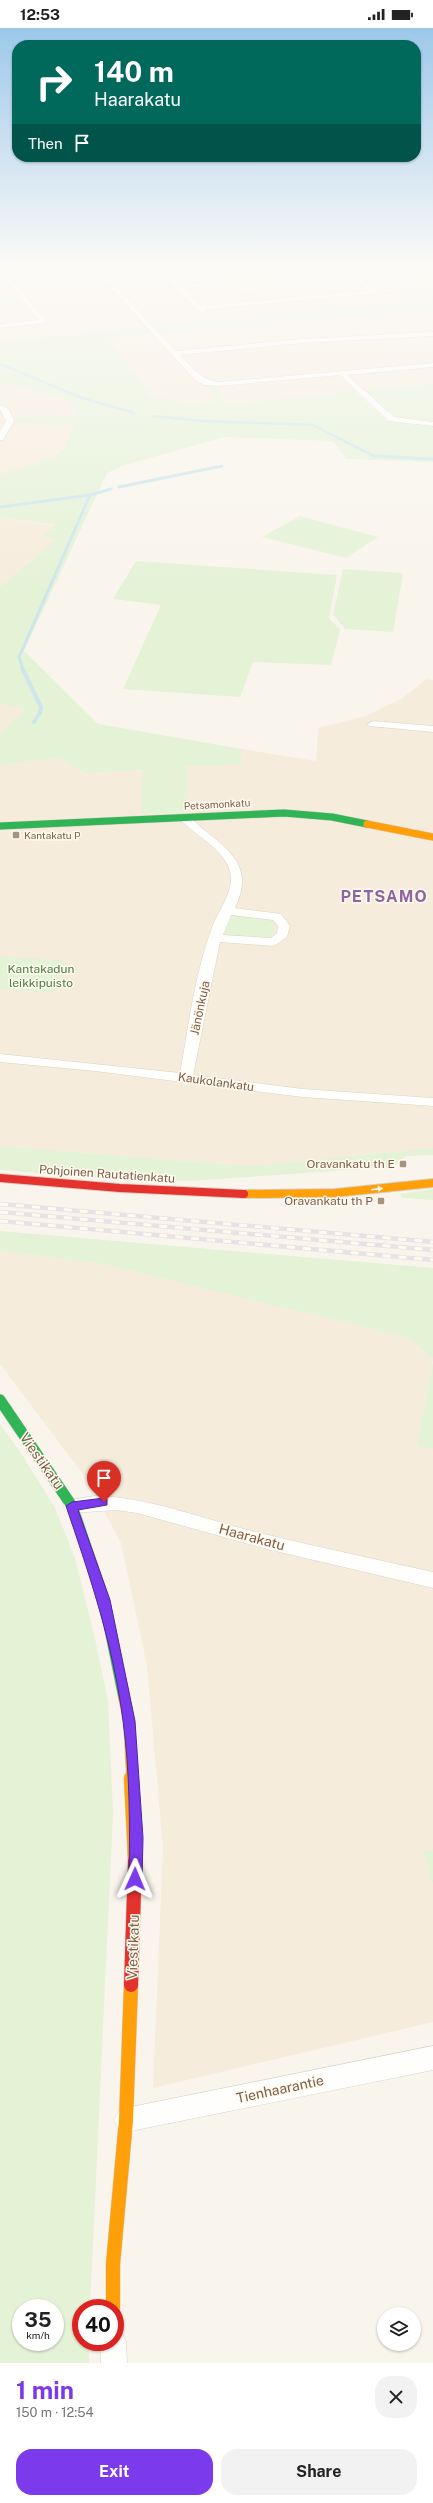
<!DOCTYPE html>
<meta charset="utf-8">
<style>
body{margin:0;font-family:"Public Sans",sans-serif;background:#f2f2f2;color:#222;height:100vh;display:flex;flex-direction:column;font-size:15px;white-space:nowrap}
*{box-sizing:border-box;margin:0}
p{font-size:13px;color:#767676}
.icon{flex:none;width:22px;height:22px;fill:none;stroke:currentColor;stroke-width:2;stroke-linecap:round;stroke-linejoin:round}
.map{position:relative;height:2335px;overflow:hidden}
.sheet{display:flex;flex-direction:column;background:#fff;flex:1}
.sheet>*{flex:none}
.banner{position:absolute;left:12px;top:12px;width:409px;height:122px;border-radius:16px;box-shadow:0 1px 3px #0004;background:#00695c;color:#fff;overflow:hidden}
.tools{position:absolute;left:377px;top:2279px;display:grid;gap:8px}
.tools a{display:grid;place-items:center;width:44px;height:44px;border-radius:50%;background:#fff;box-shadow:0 1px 3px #0004;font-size:20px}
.speed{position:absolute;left:12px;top:2271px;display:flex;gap:8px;font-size:20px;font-weight:700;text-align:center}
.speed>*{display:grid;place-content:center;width:52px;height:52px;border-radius:50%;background:#fff;box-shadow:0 1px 3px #0004;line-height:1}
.speed small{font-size:10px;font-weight:400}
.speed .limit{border:6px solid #d22;background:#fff;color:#111}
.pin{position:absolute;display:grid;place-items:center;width:34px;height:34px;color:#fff;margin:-41px -17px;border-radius:50% 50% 50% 0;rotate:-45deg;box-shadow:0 0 4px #0007}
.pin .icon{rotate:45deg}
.me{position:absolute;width:44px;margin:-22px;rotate:1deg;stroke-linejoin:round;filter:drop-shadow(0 0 3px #0008)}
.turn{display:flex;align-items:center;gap:14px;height:84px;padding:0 16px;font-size:18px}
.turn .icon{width:52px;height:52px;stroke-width:2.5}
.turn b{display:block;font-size:28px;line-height:34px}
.then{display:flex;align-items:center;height:38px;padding:0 16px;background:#0003;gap:8px;font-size:15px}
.round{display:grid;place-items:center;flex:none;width:42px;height:42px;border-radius:16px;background:#f2f2f2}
.head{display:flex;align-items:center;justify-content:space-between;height:68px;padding:0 16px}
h1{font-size:24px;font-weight:700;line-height:30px;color:#7c3aed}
.action{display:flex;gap:8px;margin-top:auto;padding:8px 16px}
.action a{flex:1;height:46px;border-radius:16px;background:#7c3aed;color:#fff;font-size:16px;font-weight:700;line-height:46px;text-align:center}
.action a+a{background:#f2f2f2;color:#222}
.status{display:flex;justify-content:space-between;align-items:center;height:28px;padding:0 20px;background:#fff;direction:ltr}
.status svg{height:11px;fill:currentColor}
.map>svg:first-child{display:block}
.residential{fill:#f6ecdc}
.green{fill:#e4f2d6;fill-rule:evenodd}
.sand{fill:#fcf5d5}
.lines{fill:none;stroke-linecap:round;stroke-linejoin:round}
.stream-far2{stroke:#cce6ec;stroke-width:2.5}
.stream-far1{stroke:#cce6ec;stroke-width:3}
.stream{stroke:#cce6ec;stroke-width:4}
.street-casing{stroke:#d9d2cb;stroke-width:1}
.fast-far1-casing{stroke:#d9d2c8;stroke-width:8}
.fast-casing{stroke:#d9d2c8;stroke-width:12}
.slow-far4-casing{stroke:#d9d2c8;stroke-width:4.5}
.slow-far3-casing{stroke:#d9d2c8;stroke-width:8}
.slow-far2-casing{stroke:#d9d2c8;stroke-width:10}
.slow-far1-casing{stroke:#d9d2c8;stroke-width:12}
.slow-casing{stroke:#d9d2c8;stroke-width:15}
.jam-far1-casing{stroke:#d9d2c8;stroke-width:10}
.jam-casing{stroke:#d9d2c8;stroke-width:15}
.street{fill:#fefefc;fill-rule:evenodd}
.fast-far1{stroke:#30b455;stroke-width:7}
.fast{stroke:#30b455;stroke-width:11}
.slow-far4{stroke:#ff9f0a;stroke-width:4}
.slow-far3{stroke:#ff9f0a;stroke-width:7}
.slow-far2{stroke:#ff9f0a;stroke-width:8}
.slow-far1{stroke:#ff9f0a;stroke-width:11}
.slow{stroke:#ff9f0a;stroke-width:14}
.jam-far1{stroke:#e5322d;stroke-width:8}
.jam{stroke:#e5322d;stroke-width:14}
.rail-casing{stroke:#e6e2e6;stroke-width:4.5}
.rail{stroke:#fffaf0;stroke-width:3;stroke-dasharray:8;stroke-linecap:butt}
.oneway{fill:#fffaf0}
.route{fill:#7c3aed;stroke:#51269a}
.poi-dot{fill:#a89381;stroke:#fffaf0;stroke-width:1.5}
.labels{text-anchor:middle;stroke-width:3;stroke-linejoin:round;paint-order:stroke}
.far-street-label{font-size:10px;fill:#7c5e47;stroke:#fffaf0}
.far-poi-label{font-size:10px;fill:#7c5e47;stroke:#fffaf0;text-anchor:start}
.park-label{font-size:12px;fill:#4a7d3c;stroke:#fffaf0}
.street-label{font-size:12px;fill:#7c5e47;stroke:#fffaf0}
.poi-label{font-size:12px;fill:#7c5e47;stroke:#fffaf0;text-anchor:end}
.near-street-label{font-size:14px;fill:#7c5e47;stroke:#fffaf0}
.district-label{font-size:16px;font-weight:bold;letter-spacing:1px;fill:#8f63a0;stroke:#fffaf0}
</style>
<div class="status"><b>12:53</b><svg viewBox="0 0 49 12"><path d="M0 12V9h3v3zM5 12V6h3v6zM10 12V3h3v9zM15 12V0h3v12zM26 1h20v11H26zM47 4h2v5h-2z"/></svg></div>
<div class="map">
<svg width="433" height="2335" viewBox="0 0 433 2335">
<rect width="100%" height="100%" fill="#f9f5ed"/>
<!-- residential -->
<path class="residential" d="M0,236H388L415,259L394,261L409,274L0,313Z
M433,288V356L228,377L214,357L205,356L218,373L189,376L151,368L107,309L314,291Z
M0,354L70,372L76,389L11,395L74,396L64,421L49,432L0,446Z
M0,489L55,498L43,508L57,511L0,559Z
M427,651L433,652V1120L250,1138L0,1118V737L59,730L85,745L144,742L189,784L186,737H241L242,721L316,733L318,700L363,689L401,671Z
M0,676L27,681L0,706Z
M0,1223L103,1236L410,1310L433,1331L417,1418L433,1421V1821L423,1824L433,1857V1994L153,2060L163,1819L147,1638L121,1515L88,1453L0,1336Z"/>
<!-- green -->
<path class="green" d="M54,236L90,238L7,244L5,241Z
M388,236H428L424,254L433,256V288L314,291L160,305L154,298L409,274L394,261L415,259Z
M252,241L263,251L232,253L221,244Z
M14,266L21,276L0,278V267Z
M147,299L153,305L108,310L151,368L189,376L218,373L204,355L214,357L228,377L355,363L382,388L396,394L433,398V434L346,431L333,413L224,409L125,437L107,445L24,623L98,696L242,721L241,737L186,738L189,784L141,786L143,742L85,745L59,730L0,737V706L26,681L0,676V559L57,511L43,508L55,497L0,489V446L49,432L64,421L74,397L10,395L12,389L76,388L70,372L0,354V313Z
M433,356V393L395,389L361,362Z
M300,488L378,509L346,530L262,509Z
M136,533L337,547L329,590L340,602L331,637L253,634L240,669L123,661L161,577L113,571Z
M343,541L403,545L393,604L345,601L333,586Z
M237,887L274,891L275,901L271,908C255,912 236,912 221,904L227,890Z
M0,928L66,933L55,965L0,961Z
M0,1118L250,1138L433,1120V1127L406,1128L393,1139L189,1153H141L0,1142Z
M433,1161V1172L402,1170L400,1166Z
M0,1203L433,1240V1331L409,1310L103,1236L0,1223Z
M433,1333V1421L417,1418Z
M0,1396L21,1425L55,1480L75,1530L95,1611L108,1673L113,1786L90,2280H81V2314H89V2335H0ZM21,2280H55V2314H21Z
M433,1821V1857L423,1823Z"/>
<!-- sand -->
<path class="sand" d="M264,251L274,261L242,263L233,254Z"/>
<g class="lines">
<!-- stream-far2 -->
<path class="stream-far2" d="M0,336L82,370L134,385
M152,388L204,393L313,397L348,415"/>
<!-- stream-far1 -->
<path class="stream-far1" d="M346,414L374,428L433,431
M119,459L222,438
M0,479L90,467L111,461
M23,641L19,629L90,467"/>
<!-- stream -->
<path class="stream" d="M22,640L41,679L40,685L34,694"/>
<defs>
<path id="street" d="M89,236H95L176,323L302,311L433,304V308L302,315L180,327C192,339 201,352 219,354L433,335V339L347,347L394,389L433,394V398L389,393L340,347L219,358L204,357L195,352Z
M152,236H199L163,240L180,257L231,253L229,256L184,260L201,278L368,263L348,246L271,253L268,251L345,242L342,236H348L352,243L375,263L393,261L396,263L205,281L206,283L203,285L197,281Z
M0,238L46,293V295L0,300V296L39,292L0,244Z
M0,377L9,381L14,393L3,412H0V403L6,393L0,382Z
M373,693L433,698V704L369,698L368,696Z
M184,786L188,787C216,817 259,829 235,880L281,886L290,898L287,909L274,918L220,914L193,1047L303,1061L433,1070V1078L303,1069L95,1043L0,1034V1026L180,1045C189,996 195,944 213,897C220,879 238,859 228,838C219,818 194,807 180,791L178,789ZM231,887L273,892L278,898L277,905L271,910L223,907Z
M94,1468C147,1469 194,1488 244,1501C307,1517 370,1530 433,1544V1560L267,1521L137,1485L116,1482L72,1485L66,1483L63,1478L66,1473Z
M433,2018V2042L126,2104L118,2100L114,2092L118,2084L126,2080Z
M115,2302L122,2305L126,2314L127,2335H101L100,2314H115Z"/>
<path id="fast-far1" d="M0,798L284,785L332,789L367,796"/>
<path id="fast" d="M0,1372L72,1478L104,1572L124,1670"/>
<path id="slow-far4" d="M0,239L40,236"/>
<path id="slow-far3" d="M367,796L433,809"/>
<path id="slow-far2" d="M244,1166L335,1165L433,1155"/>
<path id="slow-far1" d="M124,1670L129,1693L132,1751"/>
<path id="slow" d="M131,1750L135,1833
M113,2280V2236L126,2092L131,1957"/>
<path id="jam-far1" d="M0,1150L120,1160L244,1166"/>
<path id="jam" d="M131,1957L135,1833"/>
</defs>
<!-- street casing -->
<use href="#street" class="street-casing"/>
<!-- fast-far1 casing -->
<use href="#fast-far1" class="fast-far1-casing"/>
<!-- fast casing -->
<use href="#fast" class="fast-casing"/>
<!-- slow-far4 casing -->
<use href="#slow-far4" class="slow-far4-casing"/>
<!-- slow-far3 casing -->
<use href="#slow-far3" class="slow-far3-casing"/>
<!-- slow-far2 casing -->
<use href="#slow-far2" class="slow-far2-casing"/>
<!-- slow-far1 casing -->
<use href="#slow-far1" class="slow-far1-casing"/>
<!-- slow casing -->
<use href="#slow" class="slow-casing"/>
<!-- jam-far1 casing -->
<use href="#jam-far1" class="jam-far1-casing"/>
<!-- jam casing -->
<use href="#jam" class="jam-casing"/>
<!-- street -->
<use href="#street" class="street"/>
<!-- fast-far1 -->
<use href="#fast-far1" class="fast-far1"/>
<!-- fast -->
<use href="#fast" class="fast"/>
<!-- slow-far4 -->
<use href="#slow-far4" class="slow-far4"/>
<!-- slow-far3 -->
<use href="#slow-far3" class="slow-far3"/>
<!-- slow-far2 -->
<use href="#slow-far2" class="slow-far2"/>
<!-- slow-far1 -->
<use href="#slow-far1" class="slow-far1"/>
<!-- slow -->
<use href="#slow" class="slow"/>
<!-- jam-far1 -->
<use href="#jam-far1" class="jam-far1"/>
<!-- jam -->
<use href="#jam" class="jam"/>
<defs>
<path id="rail" d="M0,1176L433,1214
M0,1184L433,1222
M0,1193L433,1232"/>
</defs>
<!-- rail casing -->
<use href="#rail" class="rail-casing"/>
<!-- rail -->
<use href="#rail" class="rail"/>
</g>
<!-- one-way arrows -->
<defs><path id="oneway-solid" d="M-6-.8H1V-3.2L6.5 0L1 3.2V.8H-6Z"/></defs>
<use class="oneway" href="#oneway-solid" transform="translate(377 1161) rotate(-7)"/>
<!-- sky -->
<linearGradient id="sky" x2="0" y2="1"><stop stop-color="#9dc8ea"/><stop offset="0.42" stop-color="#fcfaf7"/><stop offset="1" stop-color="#fcfaf7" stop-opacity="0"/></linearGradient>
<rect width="433" height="563" fill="url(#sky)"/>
<!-- route -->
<path class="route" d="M104,1470L107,1471V1477L78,1482L110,1572L135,1693L143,1810L142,1851L140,1855L135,1857L131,1855L129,1851C130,1801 130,1743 123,1693C114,1620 90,1548 66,1478L72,1474Z"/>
<!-- markers -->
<g class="poi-dot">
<rect x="12" y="803" width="8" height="8" rx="2"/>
<rect x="399" y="1132" width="8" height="8" rx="2"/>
<rect x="377" y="1169" width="8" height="8" rx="2"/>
</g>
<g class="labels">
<!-- far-street labels -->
<g class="far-street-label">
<text transform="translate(217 776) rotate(-3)" y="4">Petsamonkatu</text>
</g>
<!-- far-poi labels -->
<g class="far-poi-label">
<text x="24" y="811">Kantakatu P</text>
</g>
<!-- park labels -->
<g class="park-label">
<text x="41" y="945">Kantakadun<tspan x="41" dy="14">leikkipuisto</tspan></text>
</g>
<!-- street labels -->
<g class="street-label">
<text transform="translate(200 980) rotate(-78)" y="4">Jänönkuja</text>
<text transform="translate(216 1054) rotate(8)" y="4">Kaukolankatu</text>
<text transform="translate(107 1146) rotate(4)" y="4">Pohjoinen Rautatienkatu</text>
</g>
<!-- poi labels -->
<g class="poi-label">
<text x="395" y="1140">Oravankatu th E</text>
<text x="373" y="1177">Oravankatu th P</text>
</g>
<!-- near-street labels -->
<g class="near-street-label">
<text transform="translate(42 1433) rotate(55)" y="5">Viestikatu</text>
<text transform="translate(252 1509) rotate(15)" y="5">Haarakatu</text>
<text transform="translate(133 1919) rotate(-88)" y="5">Viestikatu</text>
<text transform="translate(280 2061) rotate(-12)" y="5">Tienhaarantie</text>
</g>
<!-- district labels -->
<g class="district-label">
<text x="384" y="874">PETSAMO</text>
</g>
</g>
</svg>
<div class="tools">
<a><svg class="icon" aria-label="layers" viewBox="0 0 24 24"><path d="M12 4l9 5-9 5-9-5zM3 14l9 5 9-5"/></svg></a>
</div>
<div class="speed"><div>35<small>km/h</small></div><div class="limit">40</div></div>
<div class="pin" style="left:104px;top:1474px;background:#d93025"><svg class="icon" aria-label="arrive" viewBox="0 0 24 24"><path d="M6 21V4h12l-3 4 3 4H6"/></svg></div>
<svg class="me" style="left:135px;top:1851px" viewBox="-20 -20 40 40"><path d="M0-17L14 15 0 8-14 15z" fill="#7c3aed" stroke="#fff" stroke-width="4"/></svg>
<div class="banner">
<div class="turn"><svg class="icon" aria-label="right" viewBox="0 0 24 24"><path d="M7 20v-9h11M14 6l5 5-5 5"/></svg><div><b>140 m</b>Haarakatu</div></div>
<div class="then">Then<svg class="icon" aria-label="arrive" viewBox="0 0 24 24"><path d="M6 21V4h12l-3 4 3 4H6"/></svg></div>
</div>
</div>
<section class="sheet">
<div class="head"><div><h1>1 min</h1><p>150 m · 12:54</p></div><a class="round"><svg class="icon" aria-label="close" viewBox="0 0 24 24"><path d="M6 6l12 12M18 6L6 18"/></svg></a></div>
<div class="action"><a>Exit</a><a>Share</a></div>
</section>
